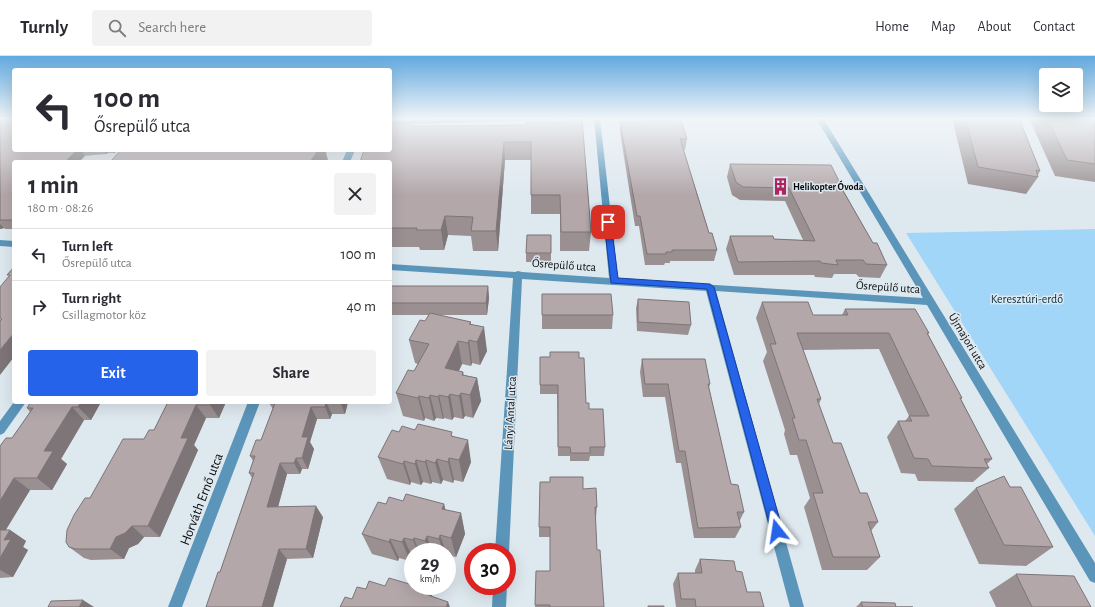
<!DOCTYPE html>
<meta charset="utf-8">
<style>
body{margin:0;font-family:"Alegreya Sans",sans-serif;background:#f2f2f3;color:#2b2b33;height:100vh;display:flex;flex-direction:column;font-size:15px;white-space:nowrap}
*{box-sizing:border-box;margin:0}
p{font-size:13px;color:#7c7c81}
.icon{flex:none;width:22px;height:22px;fill:none;stroke:currentColor;stroke-width:2;stroke-linecap:round;stroke-linejoin:round}
.map{position:relative;flex:1;overflow:hidden}
.drawer{position:absolute;left:12px;top:104px;width:380px;height:244px;display:flex;flex-direction:column;background:#fff;border-radius:4px;box-shadow:0 4px 16px #0002}
.drawer>*{flex:none}
.top-card{position:absolute;left:12px;top:12px;width:380px;height:84px;border-radius:4px;box-shadow:0 4px 16px #0002;background:#fff;color:#2b2b33;overflow:hidden}
.controls{position:absolute;left:1039px;top:12px;display:grid;gap:8px}
.controls a{display:grid;place-items:center;width:44px;height:44px;border-radius:4px;background:#fff;box-shadow:0 4px 16px #0002;font-size:20px}
.speed{position:absolute;left:404px;top:487px;display:flex;gap:8px;font-size:20px;font-weight:700;text-align:center}
.speed>*{display:grid;place-content:center;width:52px;height:52px;border-radius:50%;background:#fff;box-shadow:0 4px 16px #0002;line-height:1}
.speed small{font-size:10px;font-weight:400}
.speed .limit{border:6px solid #d22;background:#fff;color:#111}
.pin{position:absolute;display:grid;place-items:center;width:34px;height:34px;color:#fff;margin:-17px;border-radius:8px;box-shadow:0 2px 6px #0006}
.me{position:absolute;width:44px;margin:-22px;rotate:345deg;stroke-linejoin:round;filter:drop-shadow(0 0 3px #0008)}
.turn{display:flex;align-items:center;gap:14px;height:84px;padding:0 16px;font-size:18px}
.turn .icon{width:52px;height:52px;stroke-width:2.5}
.turn b{display:block;font-size:28px;line-height:34px}
.round{display:grid;place-items:center;flex:none;width:42px;height:42px;border-radius:4px;background:#f2f2f3}
.headline{display:flex;align-items:center;justify-content:space-between;height:68px;padding:0 16px}
h1{font-size:24px;font-weight:600;line-height:30px}
.cta{display:flex;gap:8px;margin-top:auto;padding:8px 16px}
.cta a{flex:1;height:46px;border-radius:4px;background:#2563eb;color:#fff;font-size:16px;font-weight:600;line-height:46px;text-align:center}
.cta a+a{background:#f2f2f3;color:#2b2b33}
ul{padding:0;list-style:none}
li{display:flex;align-items:center;gap:12px;height:52px;padding:0 16px;border-top:1px solid #e1e1e2}
li div{flex:1}
li b{display:block;font-size:15px}
li em{font-style:normal}
header{display:flex;align-items:center;gap:24px;box-sizing:border-box;height:56px;padding:0 20px;background:#fff;border-bottom:1px solid #e1e1e2}
header strong{font-size:19px}
nav{display:flex;gap:22px;margin-inline-start:auto;font-size:14px}
.search{width:280px;height:36px;background:#f2f2f3;display:flex;align-items:center;gap:10px;box-sizing:border-box;padding:0 14px;border-radius:4px;color:#7c7c81;font-size:15px}
.map>svg:first-child{display:block}
.green{fill:#a2d6f9}
.lines{fill:none;stroke-linecap:round;stroke-linejoin:round}
.minor{fill:#5b95ba;fill-rule:evenodd}
.wall{fill:#9a9092}
.shaded-wall{fill:#7d7577}
.building{fill:#b3a7aa;stroke:#7d7577}
.route{fill:#2563eb;stroke:#184099}
.labels{text-anchor:middle;stroke-width:3;stroke-linejoin:round;paint-order:stroke}
.far-poi-label{font-size:10px;font-weight:bold;fill:#090c0e;stroke:#dee8ef;text-anchor:start}
.street-label{font-size:12px;fill:#090c0e;stroke:#dee8ef}
.park-label{font-size:12px;fill:#012c43;stroke:#dee8ef}
.near-street-label{font-size:14px;fill:#090c0e;stroke:#dee8ef}
</style>
<header>
<strong>Turnly</strong>
<div class="search"><svg class="icon" aria-label="search" viewBox="0 0 24 24"><circle cx="10" cy="10" r="6"/><path d="M15 15l6 6"/></svg>Search here</div>
<nav><a>Home</a><a>Map</a><a>About</a><a>Contact</a></nav>
</header>
<div class="map">
<svg width="1095" height="551" viewBox="0 0 1095 551">
<rect width="100%" height="100%" fill="#dee8ef"/>
<!-- green -->
<path class="green" d="M1095,173V480L906,177Z"/>
<g class="lines">
<!-- minor -->
<path class="minor" d="M1,62H8L0,69Z
M480,62H558L555,64L390,69V65Z
M594,62H600L618,223L923,242L816,62H823L1095,507V527L1090,525L927,249L716,235L804,551H790L706,235L522,223L509,496L507,500V496H495L513,222L390,214V208L515,216L518,215L522,216L609,222Z
M347,94H355L350,106H342Z
M0,184L14,185V191L0,190Z
M14,346H26L4,377L0,379V365Z
M248,346H260L182,551H168Z
M493,530H507L506,551H492Z"/>
</g>
<!-- wall -->
<path class="wall" d="M955,62H1019L1040,115L1038,119V121L1026,138L968,128L953,66Z
M1029,62H1095V126L1055,120Z
M0,63L14,94H117L115,97H108L106,98L14,106V173H5L4,172L0,173Z
M620,66L687,83L685,94H684L709,177L717,194L714,205H670V207H665L664,209H645L639,170H635L620,76Z
M409,68V70L526,69L591,176L589,195H560V158H531V104H505L498,195H473L471,180L448,179L444,194H420L419,191H390V106Z
M730,108L843,133V134L873,187L887,209L880,222L859,221L856,218H834L832,222L815,221L814,219H734L726,193L730,180L774,183L803,184L785,145L740,144L732,139L727,121Z
M551,179V206H526V197Z
M390,224L391,230H488L489,242L487,259H439L471,266V269L487,295L480,309L472,307L471,310L462,308L459,315L463,316L464,319L477,322L481,345L473,362L465,360L463,363L454,361L452,364L444,362L443,363L436,362L434,365L425,362L424,365L403,360L396,337L414,315L418,308L415,307L409,284L425,265L429,259H390Z
M542,238L613,259L612,273H542Z
M638,243L691,269L688,279L637,275L636,252Z
M762,246L813,259H842L845,253L929,277L928,278L962,342L961,343L992,403L987,408L989,412L973,426L918,425L915,418L901,417L887,381L898,365H905L909,360L879,293L803,294L821,343L819,348L833,387L860,437L878,466L871,475L880,501L867,514H822L804,451L810,442L797,399H790L784,378L785,374L763,305L767,296L756,262Z
M540,301L579,302L586,347L589,353L605,391L604,400H590L589,405H570V400H558L557,338H540Z
M642,303L710,328L709,332L728,415L731,428L744,456L739,466L741,471L735,482H694L681,407H676L665,341H643L640,316Z
M31,346H101L91,364H84L61,403L67,408L52,434H30L6,474H10L26,485L23,491L28,494L13,521L0,522V390L12,382L30,356L27,352Z
M168,346H226L219,362H206L194,389L198,394L160,481H144L138,488L129,492L124,503L91,504L84,502L69,491L90,442L144,383L154,374Z
M348,346L345,358H332L330,363H317L310,386L314,393L308,413H302L300,418H287L278,451L323,461L313,502L287,503L273,551H206L220,516L252,422L249,417L253,405L250,400L261,384L273,353L269,347Z
M415,374L453,380L471,406L463,426L454,424L453,427L443,424L441,428L432,426L431,428L423,426L421,429L411,426L410,429L387,423L378,401L399,376Z
M1010,431L1053,491L1026,510L979,508L954,453L976,432Z
M583,433L597,451L596,461H595L597,494L604,551H535L536,515H550V481H539V471Z
M403,445L444,448L445,454L461,457L465,478L456,501L447,499V496H413V501H412L410,505L399,502L398,505L372,498L362,478L386,448Z
M700,503L736,515L747,536L764,551H676L673,528L678,517H695V514Z
M1016,518L1091,551H996L989,536Z
M861,546L896,551H913H856Z"/>
<!-- shaded-wall -->
<path class="shaded-wall" d="M504,86L505,104L498,195L496,175Z
M77,94H81L85,100L79,106H65Z
M103,94H106L108,97L106,98Z
M113,94H117L115,97Z
M318,94H328L326,97L328,104L327,106H310Z
M445,160L448,179L444,194L441,174Z
M0,168L4,172L0,173Z
M488,230L489,242L487,259L486,247Z
M484,271L487,295L480,309L477,286Z
M14,277V301L0,319V294Z
M469,284L472,307L471,310L468,287Z
M458,285L462,308L449,335L445,312Z
M477,322L481,345L473,362L470,339Z
M461,337L465,360L463,363L459,340Z
M450,338L454,361L452,364L448,341Z
M430,339L436,362L434,365L429,342Z
M439,339L444,362L443,363L438,341Z
M419,340L425,362L424,365L418,342Z
M81,346H101L91,364L78,351Z
M212,346H226L219,362L210,349Z
M326,346L332,358L330,363L325,351Z
M340,346H348L345,358Z
M196,349L206,362L194,389L198,394L160,481L148,470L181,382Z
M72,351L84,364L61,403L67,408L52,434L37,422L44,395Z
M311,351L317,363L310,386L314,393L308,413L302,402V381Z
M468,384L471,406L463,426L459,404Z
M296,402L302,413L300,418L294,407Z
M449,402L454,424L453,427L448,406Z
M437,403L443,424L441,428L435,407Z
M416,404L423,426L421,429L415,408Z
M426,404L432,426L431,428L425,406Z
M404,405L411,426L410,429L403,408Z
M280,407L287,418L275,462L267,451Z
M14,422L30,434L0,483V445Z
M444,448L449,468L442,453Z
M316,450L323,461L313,502L306,493Z
M461,457L465,478L456,501L451,482Z
M132,470L144,481L138,488L129,492L124,503L110,493L116,481Z
M10,474L26,485L23,491L28,494L13,521L0,514V502L4,484Z
M440,479L446,496H443L439,483Z
M427,480L432,496H429L425,485Z
M404,482L412,501L410,505L402,486Z
M414,482L419,496H418L413,484Z
M390,483L399,502L398,505L389,486Z
M279,493L287,503L273,551H262Z
M430,534L436,551L428,539Z
M83,544L94,551H79Z
M448,546L450,551H446Z"/>
<!-- building -->
<path class="building" d="M565,62H582L591,176H561L560,139H531V86H504L496,175H471L473,161L445,160L441,174H416L417,172H390V106H360L364,94H390V68H409L408,70L526,69V66H565Z
M965,62H1019L1040,115L1036,114L1038,121L978,111Z
M1047,62H1095V108L1067,104Z
M0,63H14V94H77L65,106H14V164H0Z
M681,64L687,83H680L709,177H712L717,194H672V196H666V198H647L640,160H637L620,66Z
M121,94H318L310,106H110Z
M730,108L831,109L843,133H842L873,187H877L887,209L866,208L863,204H836L838,209L821,207L820,205L738,206L730,180H773L774,183L815,185L789,132L743,131L736,126Z
M527,179H551V197H526Z
M14,211V277L0,294V265L2,263H0V231L10,219H7Z
M390,230H488L486,247H390Z
M542,238H611L613,259H542Z
M638,243L689,246L691,269L638,266Z
M762,246H808L813,259H848L845,253H915L929,277H927L962,342H960L992,403H984L989,412L932,410L928,403L914,402L898,365H912L909,360H929L889,277H797L821,343H817L833,387H841L860,437H867L878,466H868L880,501H833L813,437H823L806,384H799L792,362H795L770,288H776Z
M430,257L471,266L469,268L484,271L477,286L469,284L468,287L458,285L445,312L463,316L462,319L477,322L470,339L461,337L459,340L450,338L448,341L439,339L438,341L430,339L429,342L419,340L418,342L396,337L408,314L414,315L429,288L409,284L420,264L425,265Z
M550,296H579V302H584L586,347H589V353H603L605,391H590V397H571L570,391H558V329H540V301H550Z
M642,303H705L710,328H708L728,415L731,428L738,429L744,456H737L741,471L698,472L685,395H679L668,328H645Z
M31,346H81L78,351H72L44,395H53L37,422H14L0,445V390L6,382H12L33,352H27Z
M168,346H212L210,349H196L181,382H188L148,470H132L125,477L116,481L110,493H76L69,491L66,486L67,474L74,459L85,442H90L123,383H144L149,374H154Z
M270,346H340H326L325,351H311L302,381H308L302,402H296L294,407H280L267,451L316,450L306,493H279L262,551H206L218,516H220L254,417H249L255,400H250L256,384H261L275,347H269Z
M418,368L452,376L451,380L468,384L459,404L449,402L448,406L437,403L435,407L426,404L425,406L416,404L415,408L404,405L403,408L378,401L392,374L399,376L402,370L415,374Z
M1004,420L1010,431H1021L1053,491L1004,489L976,432Z
M550,421H583V433L596,432L597,451H595L597,494H600L604,551H550V549H535L536,515H550V471H539L540,426H550Z
M406,438L444,448L442,453L461,457L451,482L440,479L439,483L427,480L425,485L414,482L413,484L404,482L402,486L390,483L389,486L362,478L378,446L386,448L389,441L403,445Z
M0,474H10L4,484L11,483L0,502Z
M700,503L734,505L736,515L742,516L747,536H760L764,551H696L695,543H681L678,517H702Z
M1016,518L1074,520L1091,551H1032Z
M389,522L413,529V530H415L430,534L428,539L448,546L446,551H340L345,541L352,543L357,531L366,533L369,525L385,530Z
M83,544L79,551H48L51,545Z
M861,546L895,547L896,551H913H863Z
M648,550H664V551H648Z"/>
<!-- sky -->
<linearGradient id="sky" x2="0" y2="1"><stop stop-color="#61a9df"/><stop offset="0.45" stop-color="#f0f5f8"/><stop offset="1" stop-color="#f0f5f8" stop-opacity="0"/></linearGradient>
<rect width="1095" height="139" fill="url(#sky)"/>
<!-- route -->
<path class="route" d="M605,164H610L611,166L618,222L710,228L714,231L783,475L781,479L777,480L772,479L771,475L707,233L611,227L604,166Z"/>
<!-- icons -->
<defs>
<symbol id="building-bare" viewBox="-9 -9 18 18"><path d="M-4-6H4V6H1V3H-1V6H-4ZM-2.5-4.3h1.7v1.8h-1.7ZM.8-4.3h1.7v1.8H.8ZM-2.5-1h1.7V.8h-1.7ZM.8-1h1.7V.8H.8Z" fill="#af235f" stroke="#dee8ef" stroke-width="2.5" paint-order="stroke"/></symbol>
</defs>
<g fill-rule="evenodd">
<use href="#building-bare" x="768" y="118" width="25" height="25"/>
</g>
<g class="labels">
<!-- far-poi labels -->
<g class="far-poi-label">
<text x="793" y="134">Helikopter Óvoda</text>
</g>
<!-- street labels -->
<g class="street-label">
<text transform="translate(564 209) rotate(4)" y="4">Ősrepülő utca</text>
<text transform="translate(888 231) rotate(4)" y="4">Ősrepülő utca</text>
<text transform="translate(968 285) rotate(59)" y="4">Újmajori utca</text>
<text transform="translate(510 357) rotate(-87)" y="4">Lányi Antal utca</text>
</g>
<!-- park labels -->
<g class="park-label">
<text x="1027" y="247">Keresztúri-erdő</text>
</g>
<!-- near-street labels -->
<g class="near-street-label">
<text transform="translate(201 443) rotate(-69)" y="5">Horváth Ernő utca</text>
</g>
</g>
</svg>
<div class="controls">
<a><svg class="icon" aria-label="layers" viewBox="0 0 24 24"><path d="M12 4l9 5-9 5-9-5zM3 14l9 5 9-5"/></svg></a>
</div>
<div class="speed"><div>29<small>km/h</small></div><div class="limit">30</div></div>
<div class="pin" style="left:608px;top:166px;background:#d93025"><svg class="icon" aria-label="arrive" viewBox="0 0 24 24"><path d="M6 21V4h12l-3 4 3 4H6"/></svg></div>
<svg class="me" style="left:777px;top:475px" viewBox="-20 -20 40 40"><path d="M0-17L14 15 0 8-14 15z" fill="#2563eb" stroke="#fff" stroke-width="4"/></svg>
<div class="top-card">
<div class="turn"><svg class="icon" aria-label="left" viewBox="0 0 24 24"><path d="M17 20v-9H6M10 6l-5 5 5 5"/></svg><div><b>100 m</b>Ősrepülő utca</div></div>
</div>
<section class="drawer">
<div class="headline"><div><h1>1 min</h1><p>180 m · 08:26</p></div><a class="round"><svg class="icon" aria-label="close" viewBox="0 0 24 24"><path d="M6 6l12 12M18 6L6 18"/></svg></a></div>
<ul>
<li><svg class="icon" aria-label="left" viewBox="0 0 24 24"><path d="M17 20v-9H6M10 6l-5 5 5 5"/></svg><div><b>Turn left</b><p>Ősrepülő utca</p></div><em>100 m</em></li>
<li><svg class="icon" aria-label="right" viewBox="0 0 24 24"><path d="M7 20v-9h11M14 6l5 5-5 5"/></svg><div><b>Turn right</b><p>Csillagmotor köz</p></div><em>40 m</em></li>
</ul>
<div class="cta"><a>Exit</a><a>Share</a></div>
</section>
</div>
